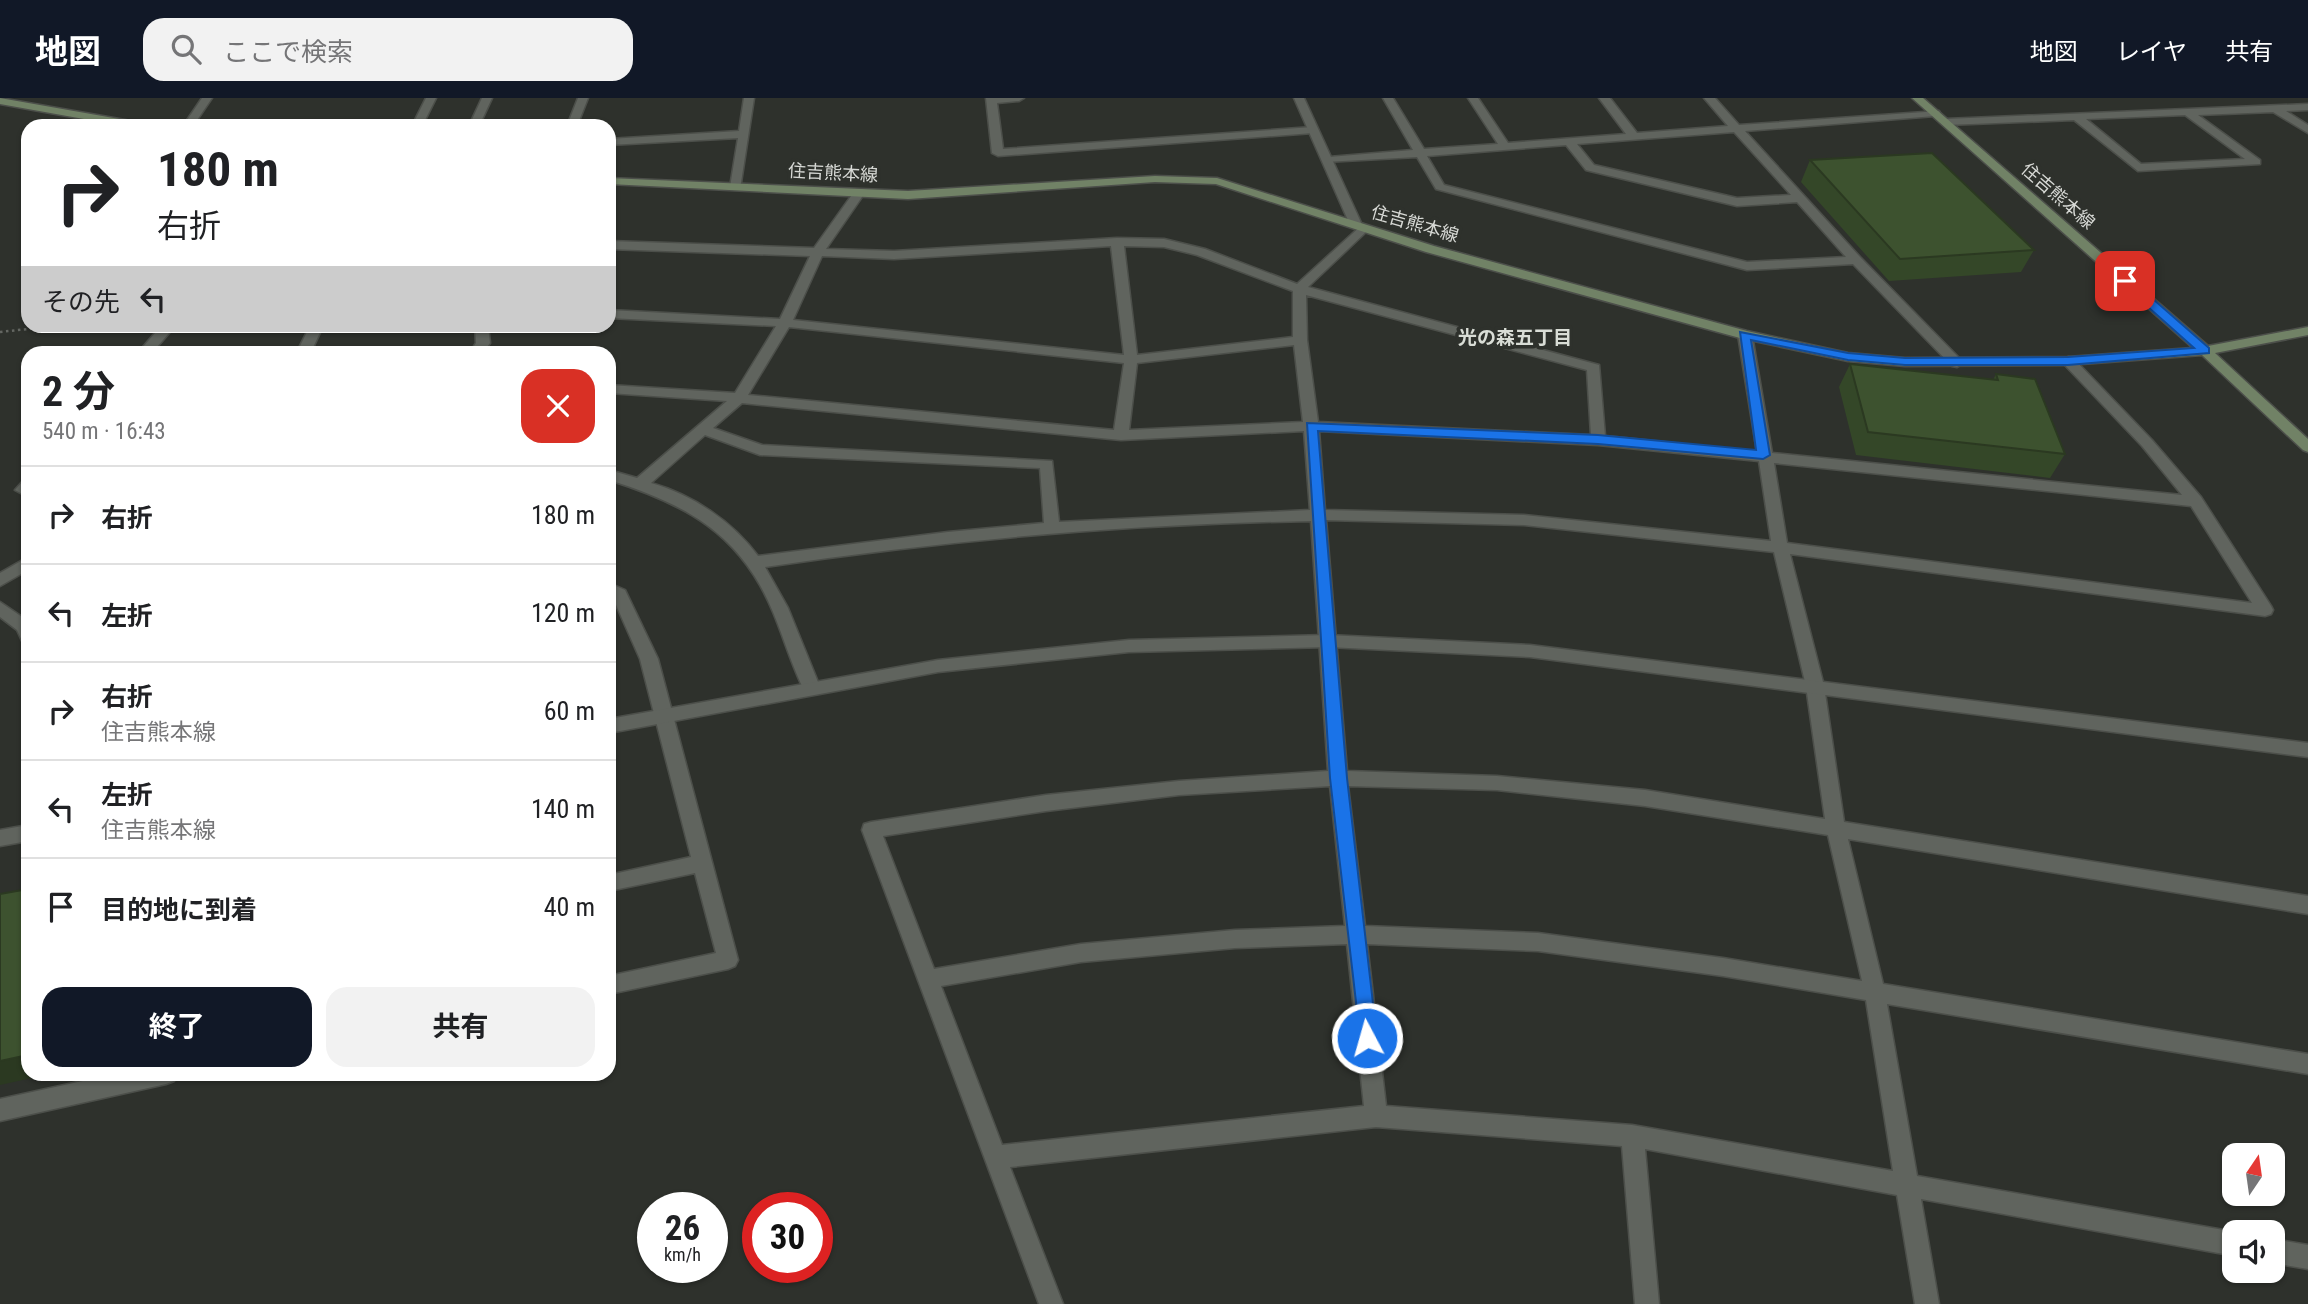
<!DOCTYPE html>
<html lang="ja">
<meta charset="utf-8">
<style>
body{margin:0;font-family:"Roboto Condensed","Noto Sans JP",sans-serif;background:#f2f2f2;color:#202124;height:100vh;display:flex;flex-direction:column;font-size:26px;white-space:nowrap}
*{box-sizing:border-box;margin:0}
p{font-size:23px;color:#757577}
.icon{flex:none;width:38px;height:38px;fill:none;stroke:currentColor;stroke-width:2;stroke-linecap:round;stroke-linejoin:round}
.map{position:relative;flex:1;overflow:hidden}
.details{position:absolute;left:21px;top:248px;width:595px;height:735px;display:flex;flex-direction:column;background:#fff;border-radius:21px;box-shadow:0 2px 5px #0004}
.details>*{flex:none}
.banner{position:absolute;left:21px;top:21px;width:595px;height:214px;border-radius:21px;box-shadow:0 2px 5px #0004;background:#fff;color:#202124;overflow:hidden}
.needle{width:46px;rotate:13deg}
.controls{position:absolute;left:2222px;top:1045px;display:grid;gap:14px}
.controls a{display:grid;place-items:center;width:63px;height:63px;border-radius:14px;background:#fff;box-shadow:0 2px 5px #0004;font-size:35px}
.speed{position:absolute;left:637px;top:1094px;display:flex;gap:14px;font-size:35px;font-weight:700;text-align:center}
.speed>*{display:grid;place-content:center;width:91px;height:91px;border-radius:50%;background:#fff;box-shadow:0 2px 5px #0004;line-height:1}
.speed small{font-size:18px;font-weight:400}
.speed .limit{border:10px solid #d22;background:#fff;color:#111}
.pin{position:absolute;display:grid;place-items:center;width:60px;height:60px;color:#fff;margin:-30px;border-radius:14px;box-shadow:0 4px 10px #0006}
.me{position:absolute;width:77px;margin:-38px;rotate:354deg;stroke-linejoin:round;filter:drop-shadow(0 0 5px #0008)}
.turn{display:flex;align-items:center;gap:24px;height:147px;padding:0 21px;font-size:32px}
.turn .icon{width:91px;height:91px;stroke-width:2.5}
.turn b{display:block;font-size:49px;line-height:60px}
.then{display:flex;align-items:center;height:66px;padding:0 21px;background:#0003;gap:14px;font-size:26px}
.round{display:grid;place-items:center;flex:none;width:74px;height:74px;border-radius:21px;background:#f2f2f2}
.summary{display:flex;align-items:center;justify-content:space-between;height:119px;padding:0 21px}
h1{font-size:42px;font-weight:700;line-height:52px}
.cta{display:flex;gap:14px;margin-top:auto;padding:14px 21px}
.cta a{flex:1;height:80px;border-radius:21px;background:#111827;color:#fff;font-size:28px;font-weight:700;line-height:80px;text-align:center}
.cta a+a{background:#f2f2f2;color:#202124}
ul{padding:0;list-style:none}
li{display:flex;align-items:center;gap:21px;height:98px;padding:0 21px;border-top:2px solid #e0e0e0}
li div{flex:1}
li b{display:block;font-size:26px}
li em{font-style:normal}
header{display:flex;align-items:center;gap:42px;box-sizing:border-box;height:98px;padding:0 35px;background:#111827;color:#fff}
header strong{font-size:33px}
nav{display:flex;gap:38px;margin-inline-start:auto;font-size:24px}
.search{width:490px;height:63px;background:#f2f2f2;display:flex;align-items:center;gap:18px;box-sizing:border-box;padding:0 24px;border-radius:21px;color:#757577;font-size:26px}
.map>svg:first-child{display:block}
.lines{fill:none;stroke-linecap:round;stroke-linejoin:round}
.minor-casing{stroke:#4c4f4a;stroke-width:3}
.tertiary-casing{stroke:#4c4f4a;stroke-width:3}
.secondary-casing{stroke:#4c4f4a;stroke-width:3}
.path{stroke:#646762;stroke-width:2.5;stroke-dasharray:2.5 3.5;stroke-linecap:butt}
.minor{fill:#60645e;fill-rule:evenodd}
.tertiary{fill:#60645e;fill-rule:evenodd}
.secondary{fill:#718266;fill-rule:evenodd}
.wall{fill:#344728}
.shaded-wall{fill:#2b3921}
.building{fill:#3d522f;stroke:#2b3921;stroke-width:2}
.route{fill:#1a73e8;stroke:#114b97;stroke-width:2}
.labels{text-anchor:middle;stroke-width:7;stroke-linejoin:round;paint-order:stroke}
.far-street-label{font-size:18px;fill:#d7d9d5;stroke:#2e312c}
.far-neighbourhood-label{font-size:19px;font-weight:bold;fill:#d9ddd6;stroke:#2e312c}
</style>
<header>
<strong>地図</strong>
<div class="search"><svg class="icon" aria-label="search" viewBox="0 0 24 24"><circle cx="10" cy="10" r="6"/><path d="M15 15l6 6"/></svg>ここで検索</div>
<nav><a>地図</a><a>レイヤ</a><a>共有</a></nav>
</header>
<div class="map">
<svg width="2308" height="1206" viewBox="0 0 2308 1206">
<rect width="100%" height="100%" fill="#2e312c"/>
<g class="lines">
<defs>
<path id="minor" d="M202,0H212L193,28H183Z
M426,0H436L422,28H412Z
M482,0H492L479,28H469Z
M578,0H588L577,28H567Z
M744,0H754L740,91L730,89L738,40L609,47V41L739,33Z
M986,0H1024L1019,3L997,5L1003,51L1313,29L1318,32L1313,35L998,58L992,55Z
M1383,0H1393L1424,51L1498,46L1468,0H1478L1508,45L1626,36L1599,0H1610L1637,35L1728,28L1704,0H1715L1739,27L1939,13L1940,15L1935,18L1745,33L1860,159L1964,265L1957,269L1952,268L1853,166L1747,172L1436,91L1417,59L1325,64L1323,62L1329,59L1413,52ZM1734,34L1791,97L1737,100L1594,67L1577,46ZM1566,47L1586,72L1590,73L1737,108L1797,104L1846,159L1747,164L1444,87L1427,58Z
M2308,6V12L2286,13L2308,27V35L2273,14L2198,17L2260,62V66L2138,73L2074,22L1946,27L1941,24L1946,21ZM2185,17L2245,61L2141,66L2086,21Z
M858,92L864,96L826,151L894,153L1117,140L1164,141L1205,151L1297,186L1363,126L1369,130L1367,133L1308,189L1599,267L1605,338L1757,354L1738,237L1745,233L1752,237L1772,355L2182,397L2142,348L2061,263L2068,259L2073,260L2152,342L2201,399L2271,508L2273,512L2271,516L2265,518L1790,456L1824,588L1844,724L2308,798V816L1848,741L1883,886L2308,956V976L1887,906L1917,1078L2235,1134V1158L1921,1101L1939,1206H1915L1897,1097L1645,1051L1659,1206H1635L1622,1048L1376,1029L1010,1069L1063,1206H1039L862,732L864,726L871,724L1046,697L1179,683L1328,673L1311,423C1127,426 946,442 765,469L788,510L820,589L817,594H805C792,569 784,540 773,514C741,436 686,406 609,382V372L637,380L727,303L609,295V287L735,295L776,228L609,220V212L780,221L810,158L609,151V143L814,150L854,94ZM1111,148L1124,257L793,222L822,158L894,161ZM1124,148L1164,149L1197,157L1293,193V239L1137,257ZM1306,197L1587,272L1591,337L1318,324L1307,242ZM789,229L1124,265L1114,332L748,297ZM1294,247L1303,324L1129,332L1137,265ZM742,305L1121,342L1304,333L1310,412L1059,424L1052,363L762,347L713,330ZM1319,333L1598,347L1759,363L1771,443L1524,417L1325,412ZM705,337L760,357L1040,370L1044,425L948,434L758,458C732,423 693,397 651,385ZM1774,365L2191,408L2252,505L1787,445ZM1326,422L1524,427L1774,454L1806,588L1825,721L1645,692L1497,678L1347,673ZM1330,688L1345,828L1235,832L1081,846L934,871L883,738L1046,713L1179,697ZM1348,688L1497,692L1645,708L1828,737L1862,883L1723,860L1538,835L1365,828ZM1347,846L1364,1008L1002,1047L941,888L1081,864L1235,850ZM1367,846L1538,853L1723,878L1866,902L1893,1073L1632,1027L1386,1008Z
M161,228H175L151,256H137Z
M310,228H323L310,256H296Z
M475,228H488L490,245L482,256H469L476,245Z
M28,381V399L15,392L23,383Z
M28,459V472L0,488V475Z
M609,485L625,492L658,561L738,862L735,868L728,871L609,896V878L716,855L695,775L609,793V777L691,759L640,561L613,500L609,498Z
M0,504L28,523V545L22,543L17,532L0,519Z
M115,976H177L174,983L166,986L0,1023V1001Z
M2273,1141L2308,1147V1171L2273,1165Z"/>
<path id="tertiary" d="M1294,0H1304L1363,129L1361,132L1351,129Z
M1328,537L1530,547L2308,645V659L1530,559L1328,549L1129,554L938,574L609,635V621L938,562L1129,542Z
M28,727V743L0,748V732Z"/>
<path id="secondary" d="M0,0L142,25L147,28H123L0,6Z
M1912,0H1923L2208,248L2308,229V237L2215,255L2308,341V354L2303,352L2202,257L2068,267L1905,268L1848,263L1740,240L1426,154L1216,86L1155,84L908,101L609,86V80L908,93L1155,78L1217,80L1434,148L1747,233L1848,255L1905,260L2068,259L2193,250Z"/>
</defs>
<!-- minor casing -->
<use href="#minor" class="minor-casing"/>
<!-- tertiary casing -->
<use href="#tertiary" class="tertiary-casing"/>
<!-- secondary casing -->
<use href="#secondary" class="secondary-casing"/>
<!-- path -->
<path class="path" d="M0,234L56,228"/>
<!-- minor -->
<use href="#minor" class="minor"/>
<!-- tertiary -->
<use href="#tertiary" class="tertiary"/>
<!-- secondary -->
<use href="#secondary" class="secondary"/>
</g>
<!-- wall -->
<path class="wall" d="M1810,62L2034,152L2021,174L1889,183L1801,84Z
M1850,266L1993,282L1996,276L2065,356L2050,380L1856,357L1839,289Z"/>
<!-- shaded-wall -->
<path class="shaded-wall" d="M28,957V976H50L0,987V963Z"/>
<!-- building -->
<path class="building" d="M1932,55L2034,152L1900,161L1810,62Z
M1850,266L1998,282L1996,276L2035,281L2065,356L1868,334Z
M28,791V957L0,963V796Z"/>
<!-- route -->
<path class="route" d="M2121,180H2129L2209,250V255L2068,267H1905L1848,262L1751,242L1770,357L1763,361L1598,346L1318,333L1347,680L1377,940L1374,947L1367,950L1361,947L1330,680L1307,325L1598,337L1756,352L1740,234L1848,255L1905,260L2068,259L2194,250L2121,185Z"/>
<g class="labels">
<!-- far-street labels -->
<g class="far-street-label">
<text transform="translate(833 75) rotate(3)" y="6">住吉熊本線</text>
<text transform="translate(2058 98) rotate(41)" y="6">住吉熊本線</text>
<text transform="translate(1415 126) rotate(16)" y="6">住吉熊本線</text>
</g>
<!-- far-neighbourhood labels -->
<g class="far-neighbourhood-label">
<text x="1515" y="246">光の森五丁目</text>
</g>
</g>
</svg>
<div class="controls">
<a><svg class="needle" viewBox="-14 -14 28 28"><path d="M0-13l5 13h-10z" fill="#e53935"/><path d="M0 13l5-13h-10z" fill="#757577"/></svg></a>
<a><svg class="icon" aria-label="sound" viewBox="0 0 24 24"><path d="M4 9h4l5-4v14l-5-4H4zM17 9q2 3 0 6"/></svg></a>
</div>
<div class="speed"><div>26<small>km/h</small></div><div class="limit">30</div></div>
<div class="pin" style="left:2125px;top:183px;background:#d93025"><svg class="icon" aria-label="arrive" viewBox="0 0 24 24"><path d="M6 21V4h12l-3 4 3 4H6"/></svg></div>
<svg class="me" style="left:1367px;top:940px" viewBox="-20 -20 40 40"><circle r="17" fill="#1a73e8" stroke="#fff" stroke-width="3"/><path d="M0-11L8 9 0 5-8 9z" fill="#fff"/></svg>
<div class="banner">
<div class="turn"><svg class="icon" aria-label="right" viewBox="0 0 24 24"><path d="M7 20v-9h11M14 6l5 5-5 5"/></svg><div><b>180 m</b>右折</div></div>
<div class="then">その先<svg class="icon" aria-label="left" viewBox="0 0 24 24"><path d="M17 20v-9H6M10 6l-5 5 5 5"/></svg></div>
</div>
<section class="details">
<div class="summary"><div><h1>2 分</h1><p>540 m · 16:43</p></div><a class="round" style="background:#d93025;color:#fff"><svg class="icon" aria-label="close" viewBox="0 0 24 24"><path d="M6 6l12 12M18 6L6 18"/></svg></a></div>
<ul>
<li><svg class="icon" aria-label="right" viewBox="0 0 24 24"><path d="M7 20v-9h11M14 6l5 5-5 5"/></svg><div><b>右折</b></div><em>180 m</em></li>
<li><svg class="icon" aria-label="left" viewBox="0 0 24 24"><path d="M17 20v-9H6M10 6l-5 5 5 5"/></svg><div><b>左折</b></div><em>120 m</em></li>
<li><svg class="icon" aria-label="right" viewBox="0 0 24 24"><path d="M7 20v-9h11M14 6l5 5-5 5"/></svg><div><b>右折</b><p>住吉熊本線</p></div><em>60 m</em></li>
<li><svg class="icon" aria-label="left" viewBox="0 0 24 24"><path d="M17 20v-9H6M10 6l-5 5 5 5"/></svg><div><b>左折</b><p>住吉熊本線</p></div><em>140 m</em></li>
<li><svg class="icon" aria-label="arrive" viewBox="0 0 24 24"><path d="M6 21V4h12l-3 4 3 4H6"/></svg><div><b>目的地に到着</b></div><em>40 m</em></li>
</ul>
<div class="cta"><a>終了</a><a>共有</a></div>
</section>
</div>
